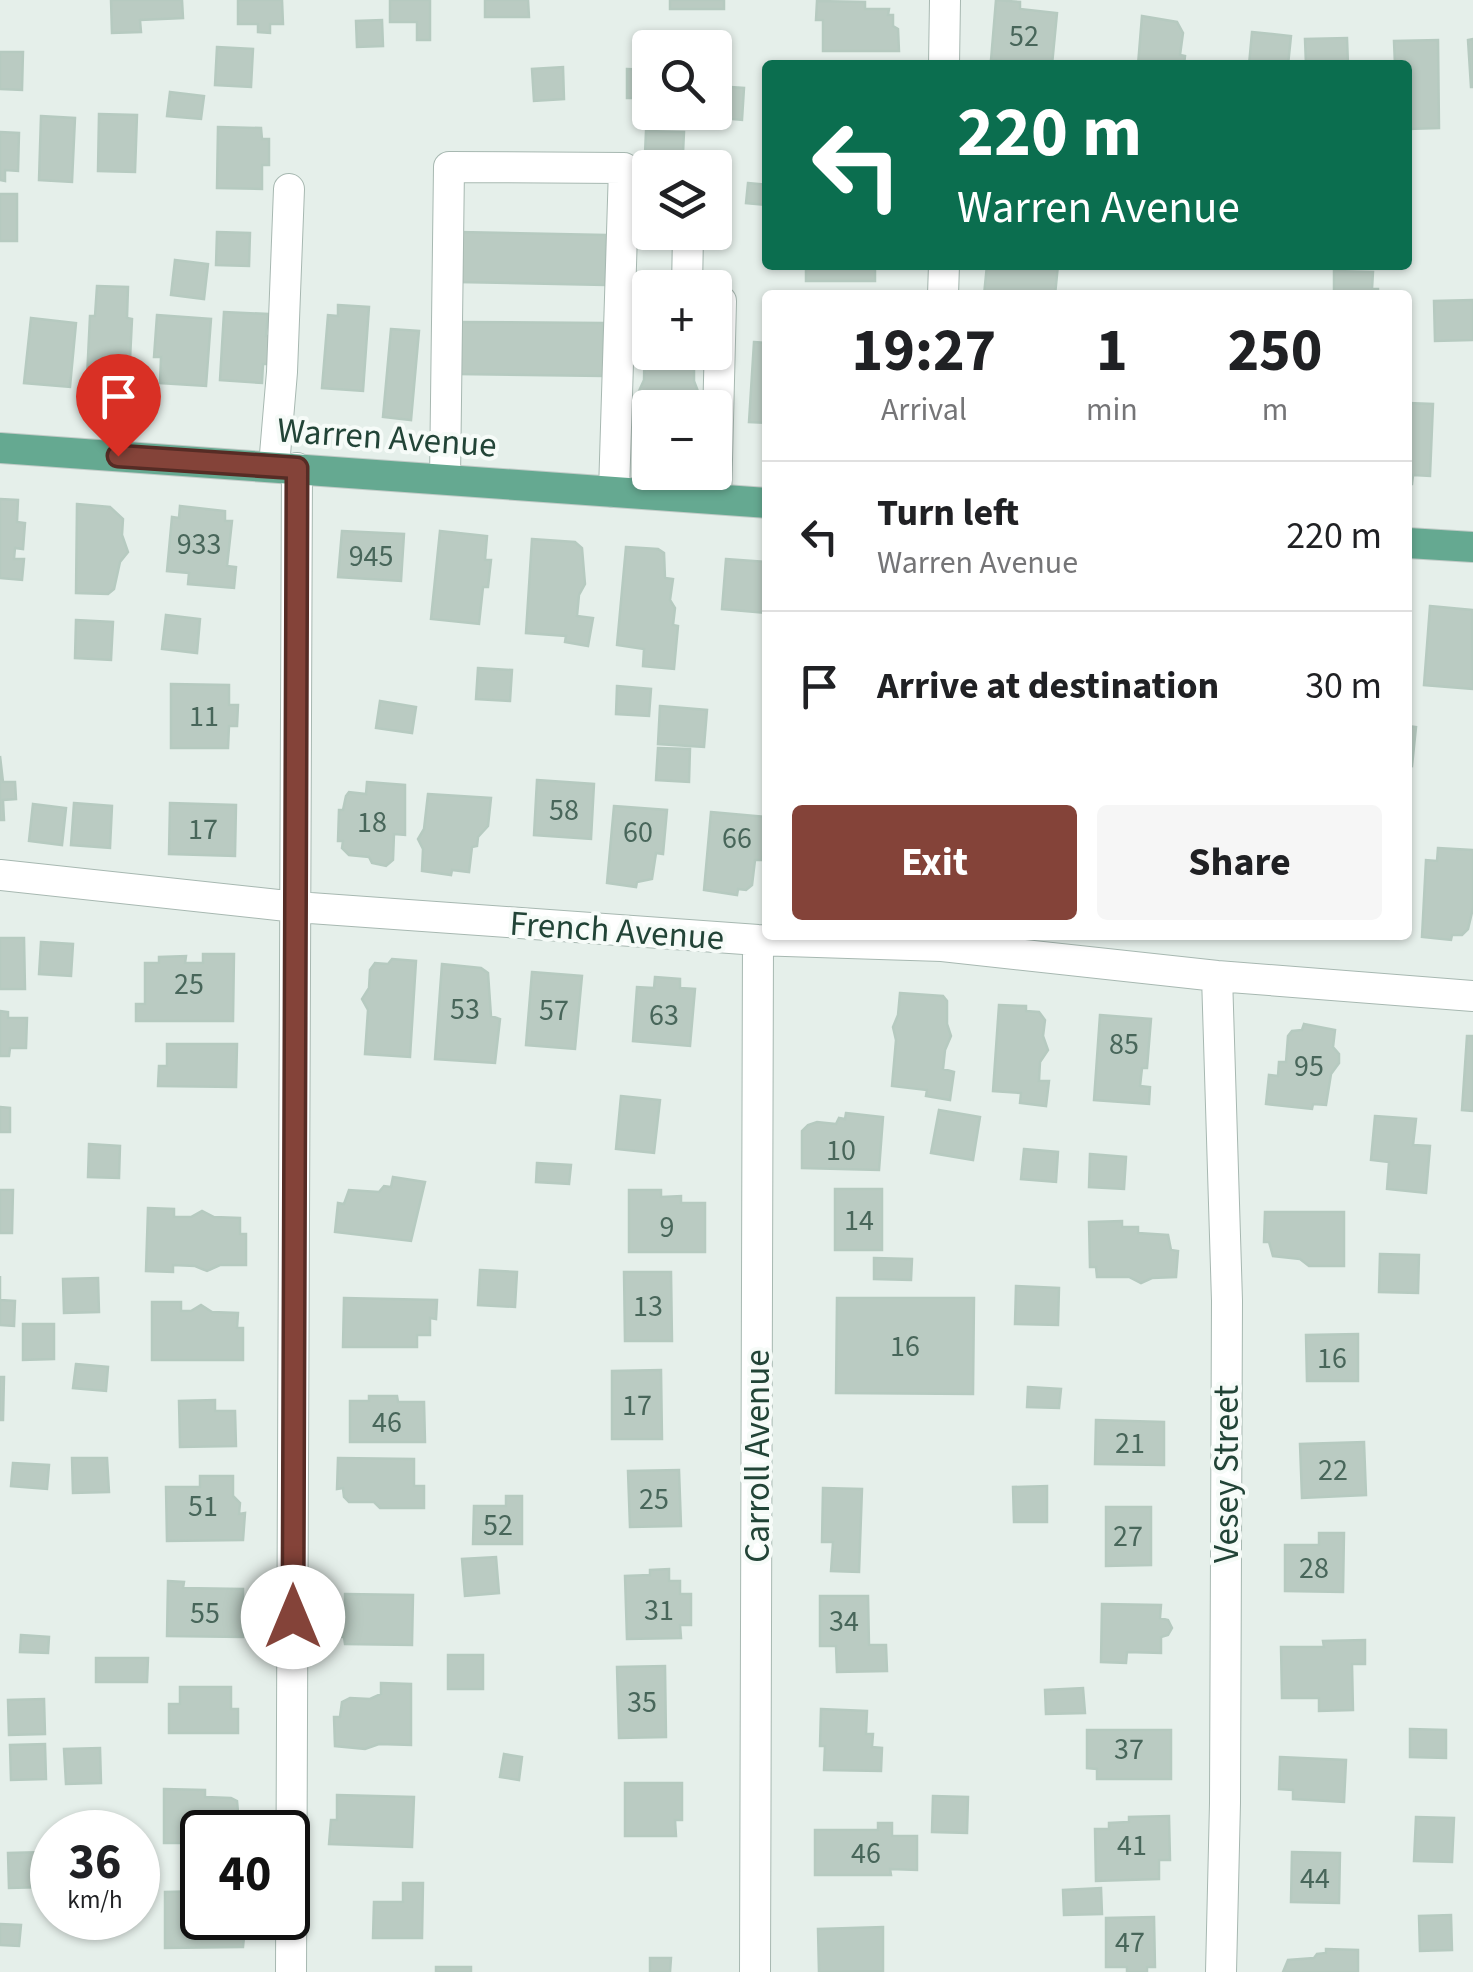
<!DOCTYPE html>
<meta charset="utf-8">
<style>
body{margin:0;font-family:"Source Sans 3",sans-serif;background:#f6f6f6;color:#202124;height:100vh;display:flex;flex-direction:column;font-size:38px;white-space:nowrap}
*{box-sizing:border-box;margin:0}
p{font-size:32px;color:#757577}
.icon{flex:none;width:55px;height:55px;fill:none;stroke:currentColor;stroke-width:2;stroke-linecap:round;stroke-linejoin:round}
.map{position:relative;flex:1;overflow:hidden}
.panel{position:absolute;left:762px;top:290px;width:650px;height:650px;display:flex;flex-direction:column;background:#fff;border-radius:10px;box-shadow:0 2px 8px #0004}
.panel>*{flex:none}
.hud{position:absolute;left:762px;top:60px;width:650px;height:210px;border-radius:10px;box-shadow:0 2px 8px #0004;background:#0b6e4f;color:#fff;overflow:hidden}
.fabs{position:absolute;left:632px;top:30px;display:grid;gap:20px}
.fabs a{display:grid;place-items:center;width:100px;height:100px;border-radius:10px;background:#fff;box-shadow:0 2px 8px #0004;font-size:50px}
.speed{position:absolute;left:30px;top:1810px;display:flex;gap:20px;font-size:50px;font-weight:700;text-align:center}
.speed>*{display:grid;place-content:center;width:130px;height:130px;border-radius:50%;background:#fff;box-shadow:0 2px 8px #0004;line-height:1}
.speed small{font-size:25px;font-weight:400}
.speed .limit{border:5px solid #111;border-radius:15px;background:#fff;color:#111}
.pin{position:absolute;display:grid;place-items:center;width:85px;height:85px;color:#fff;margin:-102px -42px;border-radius:50% 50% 50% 0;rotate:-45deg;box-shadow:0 0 10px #0007}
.pin .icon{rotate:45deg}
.me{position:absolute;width:110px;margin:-55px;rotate:0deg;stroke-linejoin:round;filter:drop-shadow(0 0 8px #0008)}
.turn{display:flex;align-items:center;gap:35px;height:210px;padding:0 30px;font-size:45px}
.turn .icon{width:130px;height:130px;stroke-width:2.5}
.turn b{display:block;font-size:70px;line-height:85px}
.eta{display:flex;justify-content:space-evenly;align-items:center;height:170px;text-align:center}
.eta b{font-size:60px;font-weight:700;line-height:70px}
.cta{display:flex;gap:20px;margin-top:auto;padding:20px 30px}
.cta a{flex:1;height:115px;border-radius:10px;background:#844339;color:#fff;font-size:40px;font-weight:700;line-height:115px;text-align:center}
.cta a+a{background:#f6f6f6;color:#202124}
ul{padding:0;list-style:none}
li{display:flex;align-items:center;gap:30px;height:150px;padding:0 30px;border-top:2px solid #e0e0e0}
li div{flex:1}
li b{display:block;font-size:38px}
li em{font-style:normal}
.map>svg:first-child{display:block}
.building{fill:#bacbc2;stroke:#b6cac0;stroke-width:2.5}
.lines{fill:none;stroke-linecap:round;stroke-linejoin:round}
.minor-casing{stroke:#a7b8b1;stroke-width:32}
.major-casing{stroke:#c1cbc7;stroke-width:32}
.minor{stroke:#fff;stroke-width:30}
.major{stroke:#65a991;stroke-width:30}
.route-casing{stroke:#562c25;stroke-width:25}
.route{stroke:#844339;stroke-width:18}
.labels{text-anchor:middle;stroke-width:8;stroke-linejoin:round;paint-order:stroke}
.number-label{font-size:30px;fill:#48665a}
.street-label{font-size:35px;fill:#224437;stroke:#f6fbf8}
</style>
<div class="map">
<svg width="1473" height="1972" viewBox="0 0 1473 1972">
<rect width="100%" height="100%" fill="#e5efea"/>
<!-- building -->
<path class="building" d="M111,0H182L183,18L140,20L141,32L112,33Z
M238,0H282L283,24H270V33L258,32V24H238Z
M390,0H430V40H417V22H390Z
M485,0H528L529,17H485Z
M670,0H724V9H670Z
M996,0L1020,2V9L1057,13L1052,65L991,60Z
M817,1L865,2V9H889L888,15H893V26L898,29L899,51H823V20H816Z
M1142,16L1177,22L1183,33L1180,55L1185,56L1184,65H1138Z
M382,20L383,46L357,47L356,21Z
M1252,32L1291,36L1288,65H1249Z
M1347,38L1348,65H1306L1305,39Z
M1473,39V87H1471L1468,40Z
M1438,40L1439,128L1408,129V65H1395L1394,41Z
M217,47L253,49L251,87L215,85Z
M0,52H23L22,90L0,89Z
M563,67L564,99L534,101L532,69Z
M627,69L650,70V98H627Z
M715,86L744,88L742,120L708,117L709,112H715Z
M170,92L204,96L201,119L167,116Z
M99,114L137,115L135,172L98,171Z
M41,116L75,118L72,182L39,180Z
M218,127L261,128L262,139H269V165H262V189L217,188Z
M646,131L684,132L683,153H692V168H650V178H644Z
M0,132L19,133L18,171L5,170V181L0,180Z
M748,183L768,185V205L746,203Z
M0,194H17V241H0Z
M217,232L250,233L249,266L216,265Z
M459,232L606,235L605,285L458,282Z
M175,260L208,264L204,299L171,295Z
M806,265H875V281H806Z
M987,265H1058L1055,295H984Z
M1334,271L1373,272L1372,289H1378V295H1334Z
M97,286L128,287L127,318L132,319L129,380L87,378L90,316H95Z
M1473,300V340L1435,341L1434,301Z
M338,305L369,307L363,391L322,388L328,315L338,316Z
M224,312L268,314L266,336H273L271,364H263L262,383L220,380Z
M157,315L211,319L206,386L160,383L161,357H154Z
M31,318L76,323L70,387L24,383Z
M458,322L603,323V376L458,374Z
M391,329L419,331L411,420L383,417Z
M645,336H650V352H706V362H694V381L699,394L694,408H650V431L641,430L643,402L639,391L644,380Z
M754,342L768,343V423L749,422Z
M1408,403L1433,404L1430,476L1413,475L1412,484H1408Z
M0,499L18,500L17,522L25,523L23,549L15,548L14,559H24L22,580L0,578Z
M77,504L110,507L123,519L122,535L128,552L120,562L114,589L108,594L76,593Z
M180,506L225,511V521H232L227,566L236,567L234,588L188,584L189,573L167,571L172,517L179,518Z
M342,531L404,534L401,581L338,577Z
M440,531L487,536L485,560H491L488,587H483L479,624L431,619Z
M532,539L575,542L582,548L585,584L579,595L577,616L593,618L588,646L565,642L566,636L526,633Z
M626,547L658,549L664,553L665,578L673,579L670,600L675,608L673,625L678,626L674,669L643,666L644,649L617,645Z
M726,559L768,562V613L722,609Z
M1430,606L1472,610L1473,689L1424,685Z
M166,615L200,619L197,653L162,649Z
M76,620L113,622L111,660L75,658Z
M478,668L512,670L510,701L476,699Z
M171,684L229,685V705H238L237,726H229L228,748H171Z
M617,686L651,689L649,716L616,714Z
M380,701L416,707L412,733L376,728Z
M660,706L707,710L704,747L658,744Z
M1408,726L1416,727L1412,766L1408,765Z
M658,748L690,749L689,782L656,780Z
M0,756L3,782H15L16,799L3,800L4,820H0Z
M537,780L594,784L591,839L534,835Z
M367,782L405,785V835L394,834L393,860L386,866L372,863L369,857L349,855L342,848L343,841H338L339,810H343L346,796L349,792L366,794Z
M428,794L491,798L488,826L478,837L477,846L472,847L469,872L452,870L451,875L422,871L423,849L418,839L424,829Z
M74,803L112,806L110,848L71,845Z
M170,803L236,805L235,856L169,854Z
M33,804L66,808L62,845L29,841Z
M614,806L667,810L663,854L656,853L652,879L637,882L636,887L607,883Z
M711,812L767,817L762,860H755L752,885L746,890L738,889L737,895L704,890Z
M1438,848L1473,850V908L1468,929L1462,935H1452L1451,940L1422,937L1426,860L1437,861Z
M0,938H24L25,989H0Z
M41,942L73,944L71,976L39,974Z
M203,954H234L233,1021H136V1004H145V963H159V957L186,956L185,963H203Z
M392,959L416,961L410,1057L365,1054L368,1010L362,999L369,988L370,970L375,963L388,964Z
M442,964L481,968L488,973L491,1016L500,1019L495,1063L435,1059Z
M532,972L582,976L575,1049L526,1045Z
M655,977L680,979V988L695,989L690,1046L633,1041L637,987L654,988Z
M900,993L943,996L947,1001V1024L951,1036L945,1050L943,1069L954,1072L950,1100L926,1096L927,1090L892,1086L896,1040L893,1027L898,1015Z
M999,1005L1026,1006V1011L1039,1012L1045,1020L1043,1036L1048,1050L1040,1062L1039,1081H1049L1046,1106L1020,1103L1021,1093L993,1091Z
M0,1011L8,1012V1018H27L26,1048H10L9,1056H0Z
M1100,1015L1151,1019L1147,1068H1142L1140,1086L1150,1087L1149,1104L1094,1100Z
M1304,1024L1335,1030L1333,1047L1339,1054V1063L1331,1074L1326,1105L1313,1104L1312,1109L1266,1104L1269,1075L1278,1076L1279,1062H1286L1288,1036L1292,1031L1302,1030Z
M1467,1036H1473V1111L1462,1110Z
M167,1044H237L236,1087L158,1086L159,1066H167Z
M621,1096L660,1100L654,1153L616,1149Z
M0,1107L10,1108V1132H0Z
M939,1110L980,1117L973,1160L931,1153Z
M846,1113L883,1117L879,1170L802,1168V1131L808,1125L817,1122L836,1124L839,1118L845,1119Z
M1375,1116L1416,1119L1413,1145L1430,1146L1426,1193L1387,1189L1389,1162L1371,1160Z
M89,1144L120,1146L119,1178L88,1177Z
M1024,1149L1058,1152L1056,1182L1021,1179Z
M1090,1154L1126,1157L1124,1189L1089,1187Z
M537,1163L571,1165L569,1184L536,1182Z
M393,1177L425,1182L411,1241L335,1232L338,1203L344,1204L349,1190L379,1192L384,1186L391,1187Z
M835,1189H882V1250H835Z
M0,1190H13L12,1233H0Z
M629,1190H661V1197L681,1196V1203H705V1252H629Z
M148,1208L174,1209V1217H191L202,1211L214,1217L240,1218V1234H246V1265H220L207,1271L195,1266L173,1265V1272L146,1271Z
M1265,1212H1344V1266H1309L1300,1259L1273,1256L1269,1242H1264Z
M1122,1221V1227H1138V1233L1168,1235L1171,1250L1178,1251L1176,1277L1152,1278L1141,1283L1129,1277H1097L1096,1267H1090L1089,1222Z
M1380,1254L1419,1255L1418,1293L1379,1292Z
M874,1258L912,1259L911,1280L874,1279Z
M480,1270L517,1272L515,1307L478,1305Z
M624,1272H671L672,1341H625Z
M0,1276V1300L15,1301L14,1326L0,1325Z
M98,1278L99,1312L64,1313L63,1279Z
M1016,1286L1059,1288L1058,1325L1015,1324Z
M344,1298L437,1300L436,1319L430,1318V1335H417V1347H343Z
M837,1298H974L973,1394L836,1393Z
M152,1302H181V1311H191L201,1305L212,1312L238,1313L237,1328H243V1360H152Z
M23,1324H54V1359L23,1360Z
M1358,1334V1381H1307L1306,1335Z
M76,1364L108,1367L106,1391L73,1388Z
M661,1370L662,1439H612V1371Z
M0,1377H4L3,1420H0Z
M1028,1387L1061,1389L1059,1408L1027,1407Z
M369,1396H397L398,1402H424L425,1442H350V1401H369Z
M215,1400V1411H235L236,1446L180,1447L179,1401Z
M1096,1420L1164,1422V1465L1095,1464Z
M1364,1442L1366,1495L1302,1498L1300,1444Z
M72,1458H107L109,1492L73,1493Z
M338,1458L414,1459V1486H424V1508H380L374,1502H349L344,1497L343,1488L337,1489Z
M13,1463L49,1465L47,1489L11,1486Z
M679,1470L681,1526L630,1527L628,1471Z
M200,1476H233V1496L240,1503L239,1514L245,1513L243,1540L167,1541L166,1487H200Z
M1047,1486V1522H1014L1013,1487Z
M823,1488L862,1489L859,1572L831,1571L833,1542H822Z
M506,1496H522V1544H473L474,1506H506Z
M1106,1507H1151V1565L1106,1566Z
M1319,1533H1344L1343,1592L1285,1591V1545H1319Z
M496,1557L499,1593L465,1596L462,1559Z
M669,1569V1581H680V1594H691V1625H680L681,1638L627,1639L625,1576L650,1575V1570Z
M168,1581L184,1582L183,1588L243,1589V1637L167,1636Z
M345,1594L413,1595L412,1645L345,1644L344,1637H335V1616H345Z
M820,1596H868L869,1645H886L887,1671L837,1672L836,1646H820Z
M1102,1604L1161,1605L1160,1618L1168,1620L1172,1628L1168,1635L1161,1637V1653L1127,1652L1126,1663L1101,1662Z
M21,1635L49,1637L48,1653L20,1652Z
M1365,1640V1664H1352L1353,1710L1319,1711V1698H1282L1281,1647H1324L1323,1641Z
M448,1655H483V1689H448Z
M96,1658H148L147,1682H96Z
M665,1666L666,1737L619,1738L617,1667Z
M381,1683L411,1684V1745L379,1744L365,1749L335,1746L334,1717H340L342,1702L350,1698L370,1699L381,1694Z
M180,1687H231V1709H238V1733H169V1704H180Z
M1083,1688L1085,1713L1046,1714L1045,1690Z
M44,1699L45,1734L9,1735L8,1700Z
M821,1709L867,1711L866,1734H873L872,1747L882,1748L881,1771L824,1770L825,1746H820Z
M1410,1729L1446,1730V1758L1410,1757Z
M1087,1730H1171V1779H1097V1769L1087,1768Z
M45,1744L46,1779L11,1780L10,1745Z
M100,1748L101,1783L66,1784L64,1749Z
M504,1754L522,1757L519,1780L500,1777Z
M1280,1757L1346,1760L1344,1802L1293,1799V1790L1279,1789Z
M625,1783H682V1820H675L676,1836H625Z
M164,1789L205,1790V1797L231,1798L237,1801L238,1812H246L244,1832H202V1843H164Z
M337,1795L414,1797L412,1847L329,1844L331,1820H337Z
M933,1796L968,1797L967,1833L932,1832Z
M1169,1816L1170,1860H1159V1879L1096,1881L1095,1829H1109V1823L1129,1822V1817Z
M1416,1817L1454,1818L1452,1862L1414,1861Z
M878,1823H892V1836H917V1870L890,1869L891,1875H815V1830H878Z
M44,1852L45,1887L9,1888L8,1853Z
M1292,1852L1340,1853L1339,1903L1291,1902Z
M403,1883H423L422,1938H373L374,1902H403Z
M1101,1888L1102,1914L1064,1915L1063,1890Z
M202,1891V1918H246L243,1947L165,1948V1892Z
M1451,1915L1452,1950L1420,1951L1419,1916Z
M1154,1917L1155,1967H1147V1972H1127V1967H1106V1918Z
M0,1924L21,1925L19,1946L0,1945Z
M883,1927V1971L819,1972L818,1929Z
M1326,1949L1358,1950V1972H1283L1288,1960L1314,1958L1317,1954L1326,1953Z
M650,1958H671L670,1972H650Z
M436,1967H471V1972H436Z"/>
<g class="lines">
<defs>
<path id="minor" d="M944,65L945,0
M687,288L688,234
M943,295L944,265
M715,300L721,301L716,499
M274,466L282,372L289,189
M445,479L449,167L624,168L614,492
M0,875L296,907L758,940L942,946L1217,976L1473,996
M1217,976L1227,1301L1225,1803L1221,1972
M291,1972L297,468
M755,1972L758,940"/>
<path id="major" d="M0,448L768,503
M1408,543L1473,547"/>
</defs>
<!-- minor casing -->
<use href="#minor" class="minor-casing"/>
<!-- major casing -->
<use href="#major" class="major-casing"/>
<!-- minor -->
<use href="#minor" class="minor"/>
<!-- major -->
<use href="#major" class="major"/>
</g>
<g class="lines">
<defs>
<path id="route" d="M118,456L297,468L293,1617"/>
</defs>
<!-- route casing -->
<use href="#route" class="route-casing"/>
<!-- route -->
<use href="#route" class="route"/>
</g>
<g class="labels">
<!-- number labels -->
<g class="number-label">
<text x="1024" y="46">52</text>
<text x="199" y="554">933</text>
<text x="371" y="566">945</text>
<text x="204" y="726">11</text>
<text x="564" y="820">58</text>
<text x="372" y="832">18</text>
<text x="203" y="839">17</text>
<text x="638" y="842">60</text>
<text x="737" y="848">66</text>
<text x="189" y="994">25</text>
<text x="465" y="1019">53</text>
<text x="554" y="1020">57</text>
<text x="664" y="1025">63</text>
<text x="1124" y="1054">85</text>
<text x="1309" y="1076">95</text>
<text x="841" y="1160">10</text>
<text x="859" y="1230">14</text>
<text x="667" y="1237">9</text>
<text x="648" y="1316">13</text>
<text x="905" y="1356">16</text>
<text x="1332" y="1368">16</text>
<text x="637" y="1415">17</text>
<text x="387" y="1432">46</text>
<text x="1130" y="1453">21</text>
<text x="1333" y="1480">22</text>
<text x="654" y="1509">25</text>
<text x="203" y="1516">51</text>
<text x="498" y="1535">52</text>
<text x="1128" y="1546">27</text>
<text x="1314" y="1578">28</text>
<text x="659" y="1620">31</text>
<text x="205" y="1623">55</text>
<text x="844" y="1631">34</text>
<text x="642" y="1712">35</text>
<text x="1129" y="1759">37</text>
<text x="1132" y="1855">41</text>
<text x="866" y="1863">46</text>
<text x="1315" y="1888">44</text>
<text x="1130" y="1952">47</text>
</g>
<!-- street labels -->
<g class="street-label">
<text transform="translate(387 437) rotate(4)" y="12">Warren Avenue</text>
<text transform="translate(617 930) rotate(4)" y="12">French Avenue</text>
<text transform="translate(757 1456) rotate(-90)" y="12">Carroll Avenue</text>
<text transform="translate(1226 1474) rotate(-90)" y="12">Vesey Street</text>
</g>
</g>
</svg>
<div class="fabs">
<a><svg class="icon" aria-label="search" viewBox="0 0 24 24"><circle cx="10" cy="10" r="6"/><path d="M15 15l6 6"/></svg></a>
<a><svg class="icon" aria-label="layers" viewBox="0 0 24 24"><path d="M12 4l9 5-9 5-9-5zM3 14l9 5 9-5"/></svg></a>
<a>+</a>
<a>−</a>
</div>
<div class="speed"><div>36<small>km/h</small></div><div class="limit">40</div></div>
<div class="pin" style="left:118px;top:456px;background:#d93025"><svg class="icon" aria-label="arrive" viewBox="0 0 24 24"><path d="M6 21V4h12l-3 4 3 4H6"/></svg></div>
<svg class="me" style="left:293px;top:1617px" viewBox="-20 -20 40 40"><circle r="19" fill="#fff"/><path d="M0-13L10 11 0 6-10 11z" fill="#844339"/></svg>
<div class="hud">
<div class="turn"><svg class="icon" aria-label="left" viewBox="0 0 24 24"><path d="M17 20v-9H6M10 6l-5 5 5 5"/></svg><div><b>220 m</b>Warren Avenue</div></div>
</div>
<section class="panel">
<div class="eta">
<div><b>19:27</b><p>Arrival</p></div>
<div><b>1</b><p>min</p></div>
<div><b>250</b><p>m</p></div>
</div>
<ul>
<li><svg class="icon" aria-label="left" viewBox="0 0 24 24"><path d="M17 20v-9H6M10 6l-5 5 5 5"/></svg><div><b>Turn left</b><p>Warren Avenue</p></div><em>220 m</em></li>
<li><svg class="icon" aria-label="arrive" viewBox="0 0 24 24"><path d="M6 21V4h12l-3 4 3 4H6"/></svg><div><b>Arrive at destination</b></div><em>30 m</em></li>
</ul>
<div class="cta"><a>Exit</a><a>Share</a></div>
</section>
</div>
